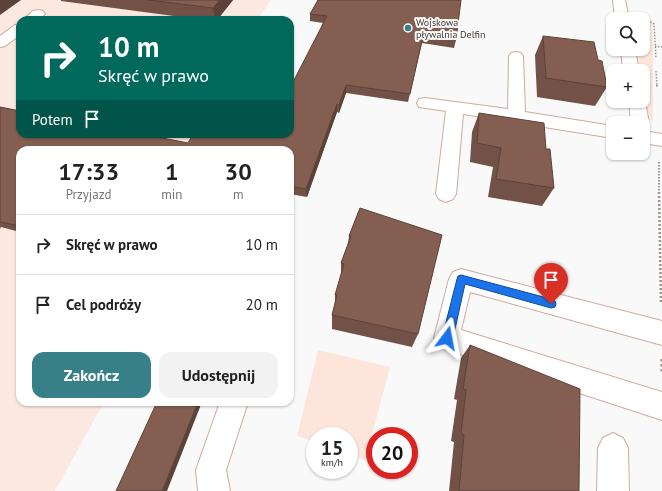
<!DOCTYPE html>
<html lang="pl">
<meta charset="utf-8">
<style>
body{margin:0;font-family:"PT Sans",sans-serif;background:#f2f2f2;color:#222;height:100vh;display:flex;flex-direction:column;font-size:15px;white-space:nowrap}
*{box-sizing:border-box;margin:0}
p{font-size:13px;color:#767676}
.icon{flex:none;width:22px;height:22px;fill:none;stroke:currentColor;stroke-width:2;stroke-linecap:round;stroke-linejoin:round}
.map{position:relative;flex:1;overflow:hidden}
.details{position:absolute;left:16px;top:146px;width:278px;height:260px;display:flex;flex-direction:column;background:#fff;border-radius:12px;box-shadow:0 1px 3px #0004}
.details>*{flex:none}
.hud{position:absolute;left:16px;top:16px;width:278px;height:122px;border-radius:12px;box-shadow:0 1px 3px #0004;background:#00695c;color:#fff;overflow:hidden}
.fabs{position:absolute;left:606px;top:12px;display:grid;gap:8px}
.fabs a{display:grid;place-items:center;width:44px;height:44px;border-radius:8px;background:#fff;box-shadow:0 1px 3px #0004;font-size:20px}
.speed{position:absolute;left:306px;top:427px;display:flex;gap:8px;font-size:20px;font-weight:700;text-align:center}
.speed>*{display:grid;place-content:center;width:52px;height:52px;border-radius:50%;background:#fff;box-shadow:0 1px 3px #0004;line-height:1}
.speed small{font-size:10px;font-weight:400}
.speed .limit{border:6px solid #d22;background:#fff;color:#111}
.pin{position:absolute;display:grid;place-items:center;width:34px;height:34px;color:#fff;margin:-41px -17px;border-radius:50% 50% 50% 0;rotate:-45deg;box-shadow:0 0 4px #0007}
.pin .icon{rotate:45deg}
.me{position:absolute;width:44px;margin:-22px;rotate:13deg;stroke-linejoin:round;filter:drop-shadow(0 0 3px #0008)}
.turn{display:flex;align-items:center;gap:14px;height:84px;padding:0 16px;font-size:18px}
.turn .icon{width:52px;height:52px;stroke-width:2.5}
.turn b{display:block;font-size:28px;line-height:34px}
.then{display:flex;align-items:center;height:38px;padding:0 16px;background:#0003;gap:8px;font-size:15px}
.eta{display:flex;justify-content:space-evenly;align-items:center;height:68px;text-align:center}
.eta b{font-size:24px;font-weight:700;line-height:28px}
.button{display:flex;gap:8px;margin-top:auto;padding:8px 16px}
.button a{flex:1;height:46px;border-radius:12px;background:#388087;color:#fff;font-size:16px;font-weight:700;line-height:46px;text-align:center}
.button a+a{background:#f2f2f2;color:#222}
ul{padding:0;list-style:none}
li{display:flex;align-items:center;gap:12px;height:60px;padding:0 16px;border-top:1px solid #e0e0e0}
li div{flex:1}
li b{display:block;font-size:15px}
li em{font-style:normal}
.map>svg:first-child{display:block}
.built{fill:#fbe8e1}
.green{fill:#fee5dc}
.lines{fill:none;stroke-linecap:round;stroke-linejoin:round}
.minor-casing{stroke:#ceaa9d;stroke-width:2}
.path-far3{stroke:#9b9390;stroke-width:1.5;stroke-dasharray:1.5 1.5;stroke-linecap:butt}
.path-far2{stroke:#9b9390;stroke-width:2;stroke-dasharray:1.5 1.5;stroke-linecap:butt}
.path-far1{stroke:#9b9390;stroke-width:2.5;stroke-dasharray:2 2;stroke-linecap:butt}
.path{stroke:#9b9390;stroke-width:3;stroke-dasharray:2.5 2.5;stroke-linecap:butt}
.minor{fill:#fff;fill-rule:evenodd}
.wall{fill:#725246}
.shaded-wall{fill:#5c4239}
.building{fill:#845f51;stroke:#5c4239}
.route{fill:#1a73e8;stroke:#114b97}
.poi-dot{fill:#388087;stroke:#f9f9f9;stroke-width:1.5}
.labels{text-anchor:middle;stroke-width:4;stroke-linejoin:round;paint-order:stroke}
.far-poi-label{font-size:10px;fill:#463732;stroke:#f9f9f9;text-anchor:start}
</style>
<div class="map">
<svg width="662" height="491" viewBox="0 0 662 491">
<rect width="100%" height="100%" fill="#f9f9f9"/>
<!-- built -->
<path class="built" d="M0,0H271L257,20H20V134H249L241,150H20V402H104L55,491H0Z"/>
<!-- green -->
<path class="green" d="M630,16L651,20L653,44V123C645,111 643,85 643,71H641L637,49H643V19H631Z
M318,350L390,367L365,460L349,454V436H315V442L297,436Z"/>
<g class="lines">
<defs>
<path id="minor" d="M613,0H625L629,19H615Z
M38,10L43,11L45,14L39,20H23L33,11Z
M20,24V35L5,46L0,47V36L15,25Z
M621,49H635L639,71H623Z
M516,52L521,53L523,56L525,112L613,126V138L463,114L456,194L453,199L446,202L439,199L436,194L446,111L419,107L417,103L419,99L425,98L508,109L509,56L511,53Z
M643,98L645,101L649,123L646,127L643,128V123H631L629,101H643Z
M643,131L662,134V146L643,143Z
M461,269L662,321V345L470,292L461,330L662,392V420L438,347L434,338L449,279L453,272Z
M220,402H248L226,470L230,491H198L196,470Z
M613,433L623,438L628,448L629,491H597L598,448L603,438Z"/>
</defs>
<!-- minor casing -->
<use href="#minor" class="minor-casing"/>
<!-- path-far3 -->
<path class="path-far3" d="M645,19L654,24L656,58
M655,46L662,47
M656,71L657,86"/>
<!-- path-far2 -->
<path class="path-far2" d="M657,85V88
M659,162V193"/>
<!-- path-far1 -->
<path class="path-far1" d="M659,192L661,303"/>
<!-- path -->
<path class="path" d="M662,359V374"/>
<!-- minor -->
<use href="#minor" class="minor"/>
</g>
<!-- wall -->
<path class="wall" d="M61,0H233L217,20H204L61,1Z
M318,0L456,40L454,48L422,43L408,102L346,93L339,113L337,112L307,197L290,194V150H20V232L1,227L0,229V107L188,143L290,134L323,23L310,21V14Z
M543,36L598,60L607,87L595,106L537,97L535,55Z
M479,113L546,149L554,188L542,206L488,197L493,167L470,162L472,132Z
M360,208L418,334L412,347L332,329V315L335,305V295L341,274V263L348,244L349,236Z
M470,345L579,491H449L454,442L451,441L457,400L454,399L461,358Z"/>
<!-- shaded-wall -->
<path class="shaded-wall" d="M0,0H21L0,15Z
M220,0H233L217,20H215L213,8Z
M346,85V93L339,113V105Z
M337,104V112L307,197L306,189Z
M198,402H202L167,491H162Z"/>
<!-- building -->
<path class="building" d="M148,0H220L213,8Z
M318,0H461L456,40L423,36L410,94L346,85L339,105L337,104L306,189L290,186V150H20V226L0,222V107L20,111V134H142L188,143L193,134H290V88L327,16L310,14Z
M543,36L594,42L598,60L602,61L607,87L546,78Z
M479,113L544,123L546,149H550L554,188L496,179L501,148L477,143Z
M360,208L442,235L418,334L332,315L337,295H335L344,264L341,263L351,236H349Z
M470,345L580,389L579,491H459L464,435L461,433L466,390L463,389Z
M157,402H198L162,491H116Z"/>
<!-- route -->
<path class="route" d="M461,275L551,299L555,301L556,304L555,307L551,308L465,284L453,338L451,341L447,343L444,341L442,338L457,279L458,276Z"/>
<!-- markers -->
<circle class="poi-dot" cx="408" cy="28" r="4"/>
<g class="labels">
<!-- far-poi labels -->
<g class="far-poi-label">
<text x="416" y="26">Wojskowa<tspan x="416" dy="12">pływalnia Delfin</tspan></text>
</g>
</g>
</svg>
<div class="fabs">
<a><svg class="icon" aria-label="search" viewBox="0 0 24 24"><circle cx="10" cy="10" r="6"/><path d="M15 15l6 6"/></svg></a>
<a>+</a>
<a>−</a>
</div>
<div class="speed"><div>15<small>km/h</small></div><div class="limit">20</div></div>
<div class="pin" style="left:551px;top:304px;background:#d93025"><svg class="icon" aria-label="arrive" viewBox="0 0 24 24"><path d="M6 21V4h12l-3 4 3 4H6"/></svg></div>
<svg class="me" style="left:447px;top:338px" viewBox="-20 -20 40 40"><path d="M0-17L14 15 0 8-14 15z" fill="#1a73e8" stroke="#fff" stroke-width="4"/></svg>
<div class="hud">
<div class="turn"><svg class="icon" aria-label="right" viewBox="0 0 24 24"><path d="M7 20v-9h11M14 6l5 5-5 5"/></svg><div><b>10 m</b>Skręć w prawo</div></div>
<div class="then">Potem<svg class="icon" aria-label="arrive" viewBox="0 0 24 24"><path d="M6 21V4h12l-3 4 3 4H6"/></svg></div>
</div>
<section class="details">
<div class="eta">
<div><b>17:33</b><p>Przyjazd</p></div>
<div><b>1</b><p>min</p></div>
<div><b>30</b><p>m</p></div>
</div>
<ul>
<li><svg class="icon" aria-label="right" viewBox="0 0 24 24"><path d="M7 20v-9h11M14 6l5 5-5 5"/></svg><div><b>Skręć w prawo</b></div><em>10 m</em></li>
<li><svg class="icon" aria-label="arrive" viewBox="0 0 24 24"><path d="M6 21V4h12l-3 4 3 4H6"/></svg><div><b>Cel podróży</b></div><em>20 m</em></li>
</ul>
<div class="button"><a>Zakończ</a><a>Udostępnij</a></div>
</section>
</div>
